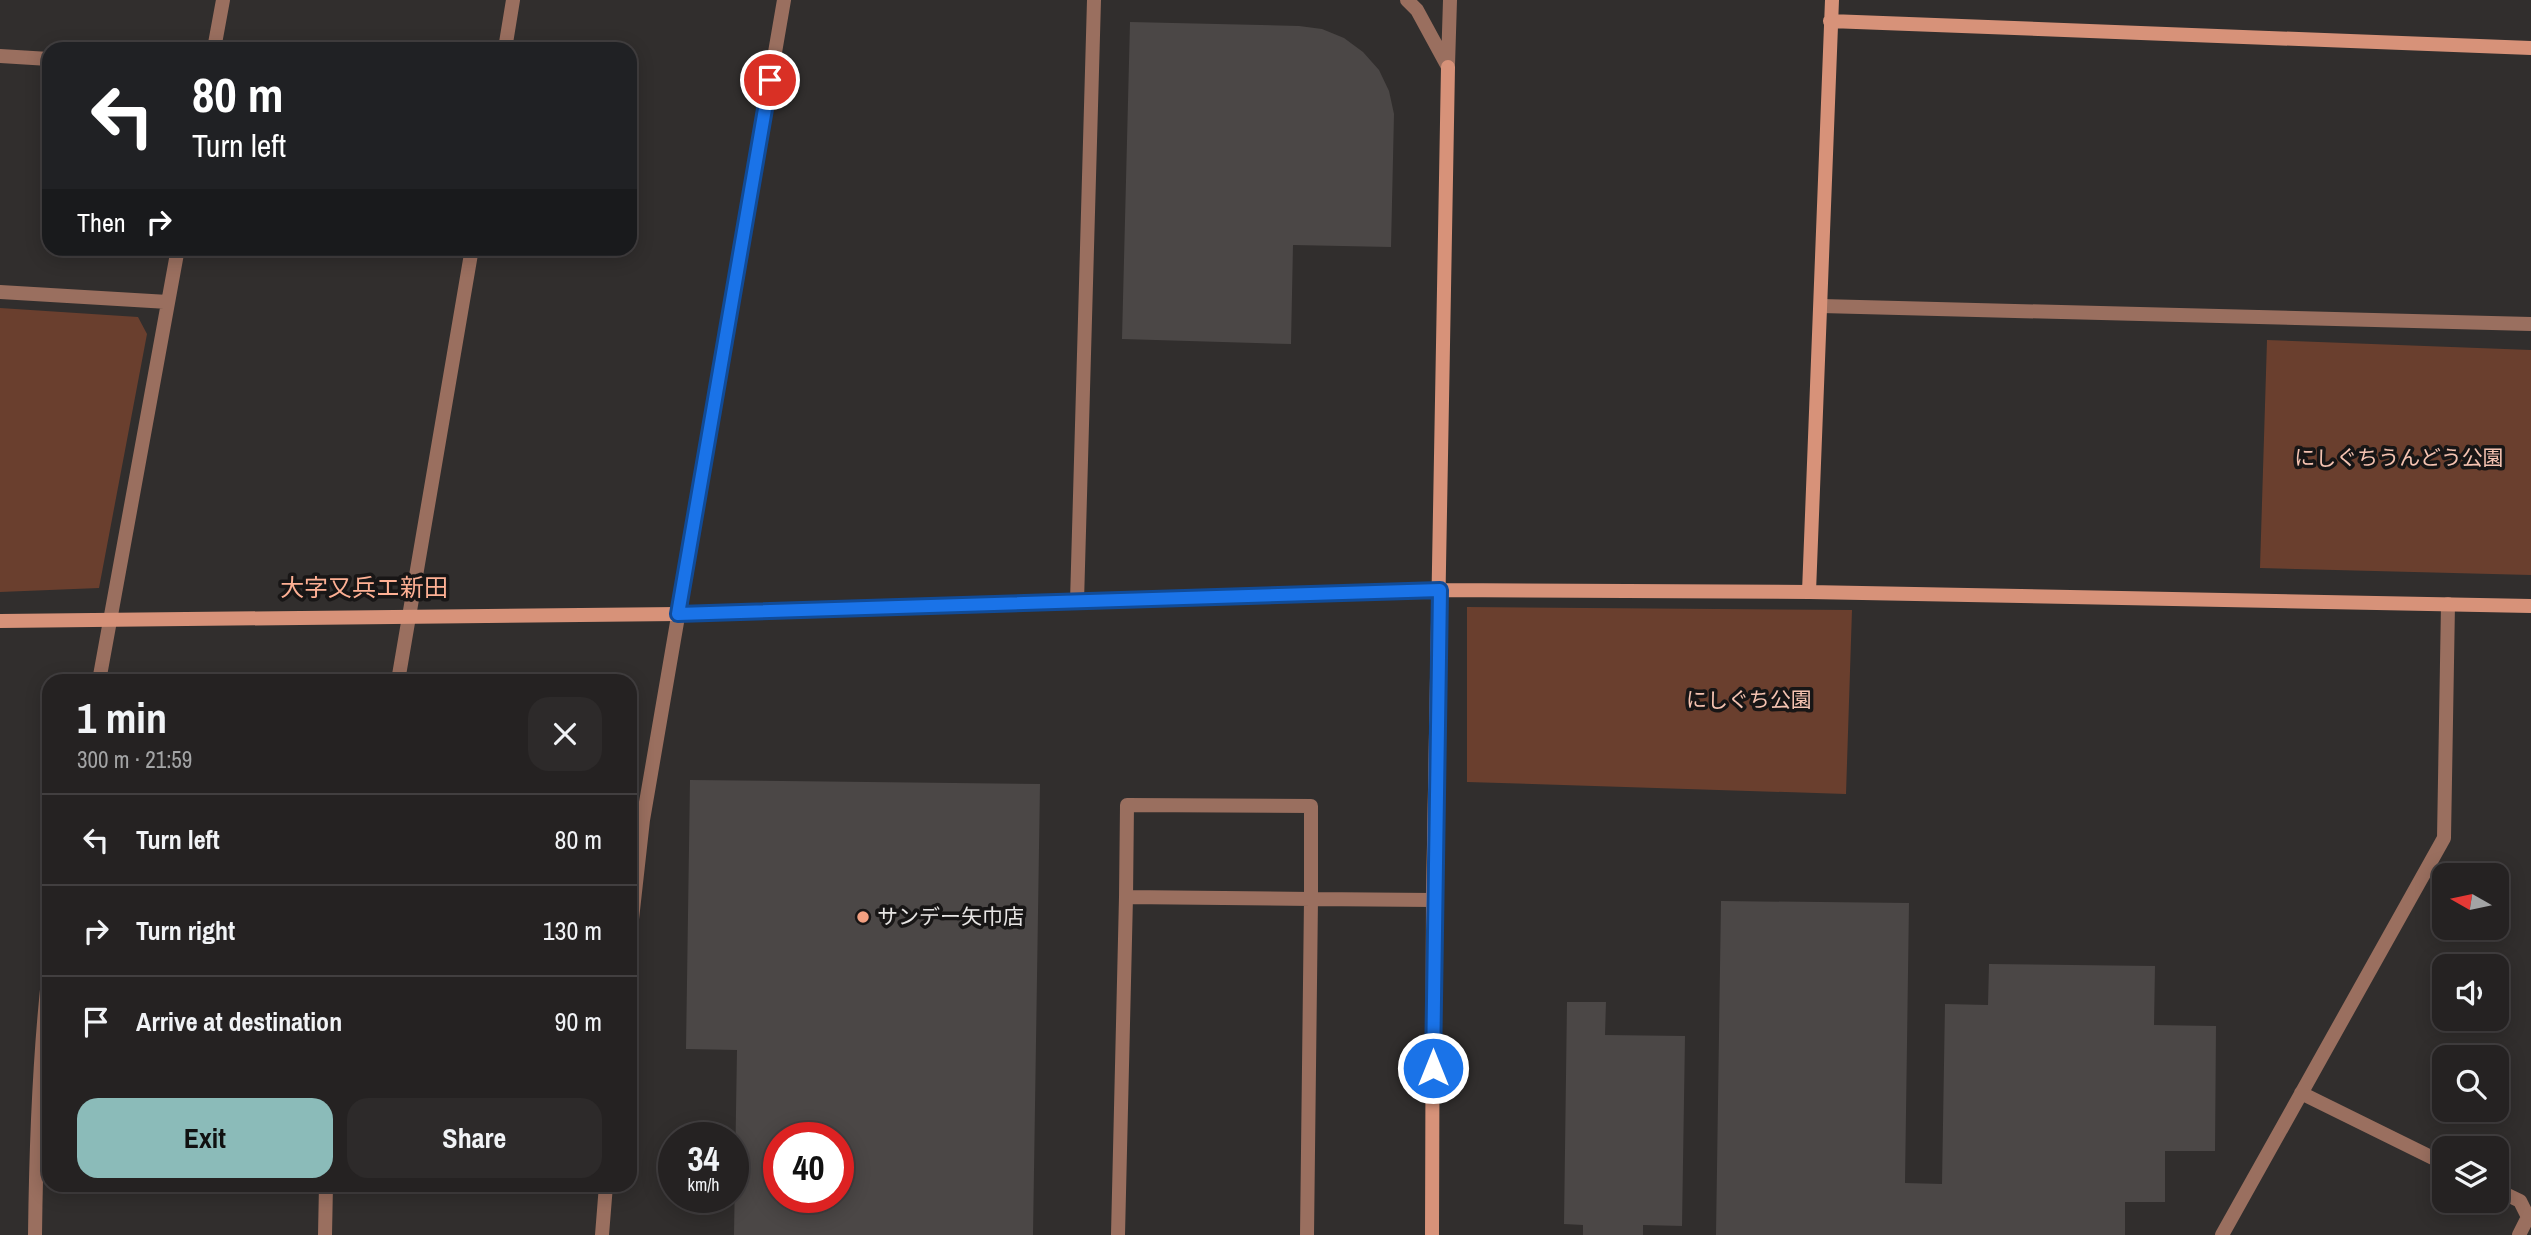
<!DOCTYPE html>
<meta charset="utf-8">
<style>
body{margin:0;font-family:"Archivo Narrow","Noto Sans JP",sans-serif;background:#2d2a2a;color:#f1f3f6;height:100vh;display:flex;flex-direction:column;font-size:26px;white-space:nowrap}
*{box-sizing:border-box;margin:0}
p{font-size:23px;color:#a3a4a5}
.icon{flex:none;width:38px;height:38px;fill:none;stroke:currentColor;stroke-width:2;stroke-linecap:round;stroke-linejoin:round}
.map{position:relative;flex:1;overflow:hidden}
.sheet{position:absolute;left:42px;top:674px;width:595px;height:518px;display:flex;flex-direction:column;background:#252222;border-radius:21px;box-shadow:0 4px 18px #0003,0 0 0 2px #423f40}
.sheet>*{flex:none}
.banner{position:absolute;left:42px;top:42px;width:595px;height:214px;border-radius:21px;box-shadow:0 4px 18px #0003,0 0 0 2px #423f40;background:#202124;color:#fff;overflow:hidden}
.needle{width:46px;rotate:279deg}
.buttons{position:absolute;left:2432px;top:863px;display:grid;gap:14px}
.buttons a{display:grid;place-items:center;width:77px;height:77px;border-radius:14px;background:#252222;box-shadow:0 4px 18px #0003,0 0 0 2px #423f40;font-size:35px}
.speed{position:absolute;left:658px;top:1122px;display:flex;gap:14px;font-size:35px;font-weight:700;text-align:center}
.speed>*{display:grid;place-content:center;width:91px;height:91px;border-radius:50%;background:#252222;box-shadow:0 4px 18px #0003,0 0 0 2px #423f40;line-height:1}
.speed small{font-size:18px;font-weight:400}
.speed .limit{border:10px solid #d22;background:#fff;color:#111}
.pin{position:absolute;display:grid;place-items:center;width:60px;height:60px;color:#fff;margin:-30px;border:4px solid #fff;border-radius:50%;box-shadow:0 2px 7px #0007}
.me{position:absolute;width:77px;margin:-38px;rotate:0deg;stroke-linejoin:round;filter:drop-shadow(0 0 5px #0008)}
.turn{display:flex;align-items:center;gap:24px;height:147px;padding:0 35px;font-size:32px}
.turn .icon{width:91px;height:91px;stroke-width:2.5}
.turn b{display:block;font-size:49px;line-height:60px}
.then{display:flex;align-items:center;height:66px;padding:0 35px;background:#0003;gap:14px;font-size:26px}
.round{display:grid;place-items:center;flex:none;width:74px;height:74px;border-radius:21px;background:#2d2a2a}
.overview{display:flex;align-items:center;justify-content:space-between;height:119px;padding:0 35px}
h1{font-size:42px;font-weight:700;line-height:52px}
.button{display:flex;gap:14px;margin-top:auto;padding:14px 35px}
.button a{flex:1;height:80px;border-radius:21px;background:#8bbbb9;color:#111;font-size:28px;font-weight:700;line-height:80px;text-align:center}
.button a+a{background:#2d2a2a;color:#f1f3f6}
ul{padding:0;list-style:none}
li{display:flex;align-items:center;gap:21px;height:91px;padding:0 35px;border-top:2px solid #423f40}
li div{flex:1}
li b{display:block;font-size:26px}
li em{font-style:normal}
.map>svg:first-child{display:block}
.green{fill:#6a3f2e}
.building{fill:#4b4746;fill-rule:evenodd}
.lines{fill:none;stroke-linecap:round;stroke-linejoin:round}
.lane{stroke:#9a6f5f;stroke-width:14}
.street{stroke:#9a6f5f;stroke-width:14}
.secondary{stroke:#d79279;stroke-width:14}
.route-casing{stroke:#114b97;stroke-width:18}
.route{stroke:#1a73e8;stroke-width:12}
.poi-dot{fill:#f3a081;stroke:#181616;stroke-width:2.5}
.labels{text-anchor:middle;stroke-width:7;stroke-linejoin:round;paint-order:stroke}
.park-label{font-size:21px;fill:#f5c3b1;stroke:#181616}
.poi-label{font-size:21px;fill:#e7e5e4;stroke:#181616;text-anchor:start}
.quarter-label{font-size:24px;fill:#feb094;stroke:#181616}
</style>
<div class="map">
<svg width="2531" height="1235" viewBox="0 0 2531 1235">
<rect width="100%" height="100%" fill="#312e2d"/>
<!-- green -->
<path class="green" d="M0,308L138,317L147,334L99,588L0,592Z
M2267,340L2531,350V575L2260,568Z
M1467,607L1852,610L1846,794L1467,782Z"/>
<!-- building -->
<path class="building" d="M1130,22L1299,26L1322,29L1344,38L1363,52L1379,70L1389,91L1394,114L1391,247L1293,245L1291,344L1122,339Z
M690,780L1040,784L1033,1235H734L737,1050L686,1049ZM779,1138H838V1197H779Z
M1721,901L1909,903L1905,1183L1942,1184L1945,1004L1988,1005L1989,964L2155,966L2154,1025L2216,1026L2215,1151H2165V1202H2125V1235H1716Z
M1567,1002H1606L1605,1035L1685,1036L1682,1226L1643,1225V1235H1583V1225L1564,1224Z"/>
<g class="lines">
<!-- lane -->
<path class="lane" d="M1126,897L1127,805L1311,806V899L1433,900
M1118,1235L1126,897L1311,899L1307,1235"/>
<!-- street -->
<path class="street" d="M1407,0L1417,10L1448,67
M214,49L223,0
M505,49L513,0
M0,56L49,59
M1448,65L1450,0
M0,292L168,302
M1821,306L2531,324
M1077,602L1094,0
M99,681L178,248
M398,681L472,248
M630,937L643,820L784,0
M2301,1093L2445,1164
M2497,1190L2520,1201L2528,1217L2519,1235
M35,1235C36,1147 39,1059 49,971
M325,1235L326,1185
M602,1235L606,1185
M2222,1235L2444,838L2448,604"/>
<!-- secondary -->
<path class="secondary" d="M1830,21L2531,48
M1809,592L1832,0
M0,621L678,614L1440,590L1809,592L2531,606
M1432,1235L1433,900L1448,67"/>
</g>
<g class="lines">
<defs>
<path id="route" d="M770,80L678,614L1440,590L1433,1068"/>
</defs>
<!-- route casing -->
<use href="#route" class="route-casing"/>
<!-- route -->
<use href="#route" class="route"/>
</g>
<!-- markers -->
<circle class="poi-dot" cx="863" cy="917" r="7"/>
<g class="labels">
<!-- park labels -->
<g class="park-label">
<text x="2399" y="465">にしぐちうんどう公園</text>
<text x="1749" y="707">にしぐち公園</text>
</g>
<!-- poi labels -->
<g class="poi-label">
<text x="877" y="924">サンデー矢巾店</text>
</g>
<!-- quarter labels -->
<g class="quarter-label">
<text x="364" y="596">大字又兵エ新田</text>
</g>
</g>
</svg>
<div class="buttons">
<a><svg class="needle" viewBox="-14 -14 28 28"><path d="M0-13l5 13h-10z" fill="#e53935"/><path d="M0 13l5-13h-10z" fill="#a3a4a5"/></svg></a>
<a><svg class="icon" aria-label="sound" viewBox="0 0 24 24"><path d="M4 9h4l5-4v14l-5-4H4zM17 9q2 3 0 6"/></svg></a>
<a><svg class="icon" aria-label="search" viewBox="0 0 24 24"><circle cx="10" cy="10" r="6"/><path d="M15 15l6 6"/></svg></a>
<a><svg class="icon" aria-label="layers" viewBox="0 0 24 24"><path d="M12 4l9 5-9 5-9-5zM3 14l9 5 9-5"/></svg></a>
</div>
<div class="speed"><div>34<small>km/h</small></div><div class="limit">40</div></div>
<div class="pin" style="left:770px;top:80px;background:#d93025"><svg class="icon" aria-label="arrive" viewBox="0 0 24 24"><path d="M6 21V4h12l-3 4 3 4H6"/></svg></div>
<svg class="me" style="left:1433px;top:1068px" viewBox="-20 -20 40 40"><circle r="17" fill="#1a73e8" stroke="#fff" stroke-width="3"/><path d="M0-11L8 9 0 5-8 9z" fill="#fff"/></svg>
<div class="banner">
<div class="turn"><svg class="icon" aria-label="left" viewBox="0 0 24 24"><path d="M17 20v-9H6M10 6l-5 5 5 5"/></svg><div><b>80 m</b>Turn left</div></div>
<div class="then">Then<svg class="icon" aria-label="right" viewBox="0 0 24 24"><path d="M7 20v-9h11M14 6l5 5-5 5"/></svg></div>
</div>
<section class="sheet">
<div class="overview"><div><h1>1 min</h1><p>300 m · 21:59</p></div><a class="round"><svg class="icon" aria-label="close" viewBox="0 0 24 24"><path d="M6 6l12 12M18 6L6 18"/></svg></a></div>
<ul>
<li><svg class="icon" aria-label="left" viewBox="0 0 24 24"><path d="M17 20v-9H6M10 6l-5 5 5 5"/></svg><div><b>Turn left</b></div><em>80 m</em></li>
<li><svg class="icon" aria-label="right" viewBox="0 0 24 24"><path d="M7 20v-9h11M14 6l5 5-5 5"/></svg><div><b>Turn right</b></div><em>130 m</em></li>
<li><svg class="icon" aria-label="arrive" viewBox="0 0 24 24"><path d="M6 21V4h12l-3 4 3 4H6"/></svg><div><b>Arrive at destination</b></div><em>90 m</em></li>
</ul>
<div class="button"><a>Exit</a><a>Share</a></div>
</section>
</div>
